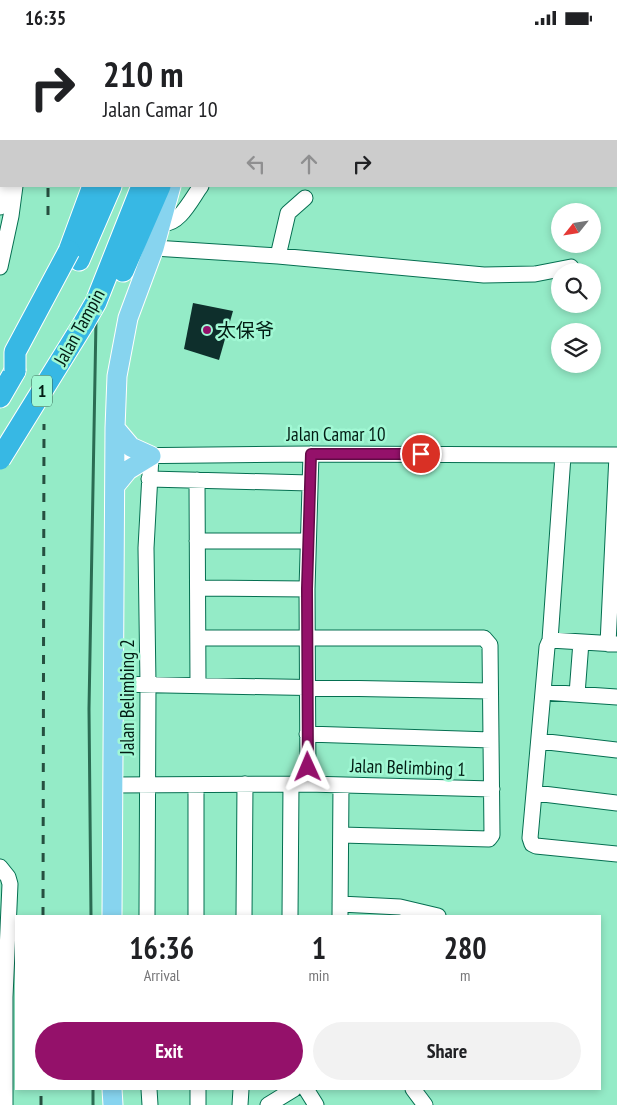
<!DOCTYPE html>
<meta charset="utf-8">
<style>
body{margin:0;font-family:"PT Sans Narrow","Noto Sans SC",sans-serif;background:#f2f2f2;color:#202124;height:100vh;display:flex;flex-direction:column;font-size:19px;white-space:nowrap}
*{box-sizing:border-box;margin:0}
p{font-size:16px;color:#757577}
.icon{flex:none;width:28px;height:28px;fill:none;stroke:currentColor;stroke-width:2;stroke-linecap:round;stroke-linejoin:round}
.map{position:relative;flex:1;overflow:hidden}
.side{position:absolute;left:15px;top:880px;width:586px;height:175px;display:flex;flex-direction:column;background:#fff;border-radius:0px;box-shadow:0 2px 8px #0003}
.side>*{flex:none}
.guide{position:absolute;left:0px;top:0px;width:618px;height:152px;box-shadow:0 2px 8px #0003;background:#fff;color:#202124;overflow:hidden}
.needle{width:32px;rotate:240deg}
.buttons{position:absolute;left:551px;top:168px;display:grid;gap:10px}
.buttons a{display:grid;place-items:center;width:50px;height:50px;border-radius:50%;background:#fff;box-shadow:0 2px 8px #0003;font-size:25px}
.pin{position:absolute;display:grid;place-items:center;width:42px;height:42px;color:#fff;margin:-21px;border:2px solid #fff;border-radius:50%;box-shadow:0 1px 5px #0007}
.me{position:absolute;width:55px;margin:-28px;rotate:359deg;stroke-linejoin:round;filter:drop-shadow(0 0 4px #0008)}
.turn{display:flex;align-items:center;gap:18px;height:105px;padding:0 20px;font-size:22px}
.turn .icon{width:65px;height:65px;stroke-width:2.5}
.turn b{display:block;font-size:35px;line-height:42px}
.lanes{display:flex;align-items:center;height:48px;padding:0 20px;background:#0003;justify-content:center;gap:25px;direction:ltr}
.lanes .off{opacity:.35}
.eta{display:flex;justify-content:space-evenly;align-items:center;height:85px;text-align:center}
.eta b{font-size:30px;font-weight:700;line-height:35px}
.action{display:flex;gap:10px;margin-top:auto;padding:10px 20px}
.action a{flex:1;height:58px;border-radius:30px;background:#94116a;color:#fff;font-size:20px;font-weight:700;line-height:58px;text-align:center}
.action a+a{background:#f2f2f2;color:#202124}
.status{display:flex;justify-content:space-between;align-items:center;height:35px;padding:0 25px;background:#fff;direction:ltr}
.status svg{height:14px;fill:currentColor}
.map>svg:first-child{display:block}
.lines{fill:none;stroke-linecap:round;stroke-linejoin:round}
.stream{stroke:#2b6c53;stroke-width:3}
.building{fill:#0e2f2c}
.minor-casing{stroke:#056f51;stroke-width:17}
.major-casing{stroke:#fff;stroke-width:21}
.highway-casing{stroke:#fff;stroke-width:23}
.minor{stroke:#fff;stroke-width:15}
.major{stroke:#87d4ef;stroke-width:19}
.highway{stroke:#37b8e4;stroke-width:21}
.rail{stroke:#264f40;stroke-width:3;stroke-dasharray:9 9;stroke-linecap:butt}
.highway-bridge-casing{stroke:#fff;stroke-width:23;stroke-linecap:butt}
.highway-bridge{stroke:#37b8e4;stroke-width:21}
.route-casing{stroke:#600b45;stroke-width:12}
.route{stroke:#94116a;stroke-width:9}
.poi-dot{fill:#94116a;stroke:#a1f8d4;stroke-width:2}
.labels{text-anchor:middle;stroke-width:5;stroke-linejoin:round;paint-order:stroke}
.shield{fill:#a1f8d4;stroke:#325e4d;stroke-width:1}
.shield-label{font-size:18px;font-weight:bold;fill:#021c13}
.street-label{font-size:19px;fill:#021c13;stroke:#a1f8d4}
.poi-label{font-size:19px;fill:#021c13;stroke:#a1f8d4;text-anchor:start}
</style>
<div class="status"><b>16:35</b><svg viewBox="0 0 49 12"><path d="M0 12V9h3v3zM5 12V6h3v6zM10 12V3h3v9zM15 12V0h3v12zM26 1h20v11H26zM47 4h2v5h-2z"/></svg></div>
<div class="map">
<svg width="617" height="1070" viewBox="0 0 617 1070">
<rect width="100%" height="100%" fill="#94ebc7"/>
<g class="lines">
<!-- stream -->
<path class="stream" d="M91,881L89,674L96,285
M93,1054V1070"/>
</g>
<!-- building -->
<path class="building" d="M193,268L233,276L219,325L184,314Z"/>
<g class="lines">
<defs>
<path id="minor" d="M201,0L205,1
M538,0L541,1
M7,1L9,0
M27,1L33,0
M220,1V0
M340,1L342,0
M559,1L560,0
M597,1V0
M0,23L1,21
M616,26H617
M0,72L1,75
M0,104L1,110
M616,121H617
M0,172L3,151
M162,188C179,191 192,163 201,151
M154,213L278,221L484,240L535,239L571,232
M278,221L288,178L305,163
M0,232L11,181L15,151
M115,421L311,419L617,420
M563,421L550,605L547,612L530,803L532,809L536,811L617,819
M149,444L310,448
M197,445L198,650
M197,506H308
M198,553L307,554
M198,603H484L490,610L492,800L489,804L341,800
M550,605L616,609
M608,609L617,420
M114,649L490,656
M543,657L617,662
M577,659L581,607
M307,699L491,705
M539,706L617,715
M308,749L307,554L311,419
M113,750L308,749L492,754
M196,750V881
M535,758L617,768
M0,832L8,842L10,849L5,962V1070
M340,869L400,872L438,881
M147,881L148,649L146,513L151,421
M244,881L245,749
M290,881L291,749
M340,881L341,750
M149,1054L150,1070
M198,1054V1070
M306,1054L316,1070
M413,1054L425,1070
M240,1070L241,1054
M268,1070L294,1054"/>
<path id="major" d="M115,393L131,412L151,421
M115,451L128,435L151,421
M112,881L115,393L117,341L128,283L154,213L171,151
M112,1054L113,1070"/>
<path id="highway" d="M127,0L128,1
M157,1V0
M185,1V0
M69,216L93,151
M79,225L111,151
M123,236L160,151
M84,288L96,267L142,151
M0,362L15,336"/>
</defs>
<!-- minor casing -->
<use href="#minor" class="minor-casing"/>
<!-- major casing -->
<use href="#major" class="major-casing"/>
<!-- highway casing -->
<use href="#highway" class="highway-casing"/>
<!-- minor -->
<use href="#minor" class="minor"/>
<!-- major -->
<use href="#major" class="major"/>
<!-- highway -->
<use href="#highway" class="highway"/>
<!-- rail -->
<path class="rail" d="M50,1V0
M57,1V0
M48,180V151
M43,881L44,389
M41,1070V1054"/>
<defs>
<path id="highway-bridge" d="M15,336V317L69,216
M0,424L84,288"/>
</defs>
<!-- highway-bridge casing -->
<use href="#highway-bridge" class="highway-bridge-casing"/>
<!-- highway-bridge -->
<use href="#highway-bridge" class="highway-bridge"/>
</g>
<g class="lines">
<defs>
<path id="route" d="M308,732L307,554L311,419H421"/>
</defs>
<!-- route casing -->
<use href="#route" class="route-casing"/>
<!-- route -->
<use href="#route" class="route"/>
</g>
<!-- markers -->
<circle class="poi-dot" cx="207" cy="295" r="5"/>
<g class="labels">
<!-- shield labels -->
<rect class="shield" x="32" y="340.5" width="20" height="31" rx="4"/>
<g class="shield-label">
<text x="42" y="362">1</text>
</g>
<!-- street labels -->
<g class="street-label">
<text transform="translate(79 292) rotate(-61)" y="7">Jalan Tampin</text>
<text x="336" y="406">Jalan Camar 10</text>
<text transform="translate(127 662) rotate(-90)" y="7">Jalan Belimbing 2</text>
<text transform="translate(408 732) rotate(2)" y="7">Jalan Belimbing 1</text>
</g>
<!-- poi labels -->
<g class="poi-label">
<text x="217" y="302">太保爷</text>
</g>
</g>
</svg>
<div class="buttons">
<a><svg class="needle" viewBox="-14 -14 28 28"><path d="M0-13l5 13h-10z" fill="#e53935"/><path d="M0 13l5-13h-10z" fill="#757577"/></svg></a>
<a><svg class="icon" aria-label="search" viewBox="0 0 24 24"><circle cx="10" cy="10" r="6"/><path d="M15 15l6 6"/></svg></a>
<a><svg class="icon" aria-label="layers" viewBox="0 0 24 24"><path d="M12 4l9 5-9 5-9-5zM3 14l9 5 9-5"/></svg></a>
</div>
<div class="pin" style="left:421px;top:419px;background:#d93025"><svg class="icon" aria-label="arrive" viewBox="0 0 24 24"><path d="M6 21V4h12l-3 4 3 4H6"/></svg></div>
<svg class="me" style="left:308px;top:732px" viewBox="-20 -20 40 40"><path d="M0-17L14 15 0 8-14 15z" fill="#94116a" stroke="#fff" stroke-width="4"/></svg>
<div class="guide">
<div class="turn"><svg class="icon" aria-label="right" viewBox="0 0 24 24"><path d="M7 20v-9h11M14 6l5 5-5 5"/></svg><div><b>210 m</b>Jalan Camar 10</div></div>
<div class="lanes"><svg class="icon off" aria-label="left" viewBox="0 0 24 24"><path d="M17 20v-9H6M10 6l-5 5 5 5"/></svg><svg class="icon off" aria-label="ahead" viewBox="0 0 24 24"><path d="M12 20V5M6 11l6-6 6 6"/></svg><svg class="icon" aria-label="right" viewBox="0 0 24 24"><path d="M7 20v-9h11M14 6l5 5-5 5"/></svg></div>
</div>
<section class="side">
<div class="eta">
<div><b>16:36</b><p>Arrival</p></div>
<div><b>1</b><p>min</p></div>
<div><b>280</b><p>m</p></div>
</div>
<div class="action"><a>Exit</a><a>Share</a></div>
</section>
</div>
